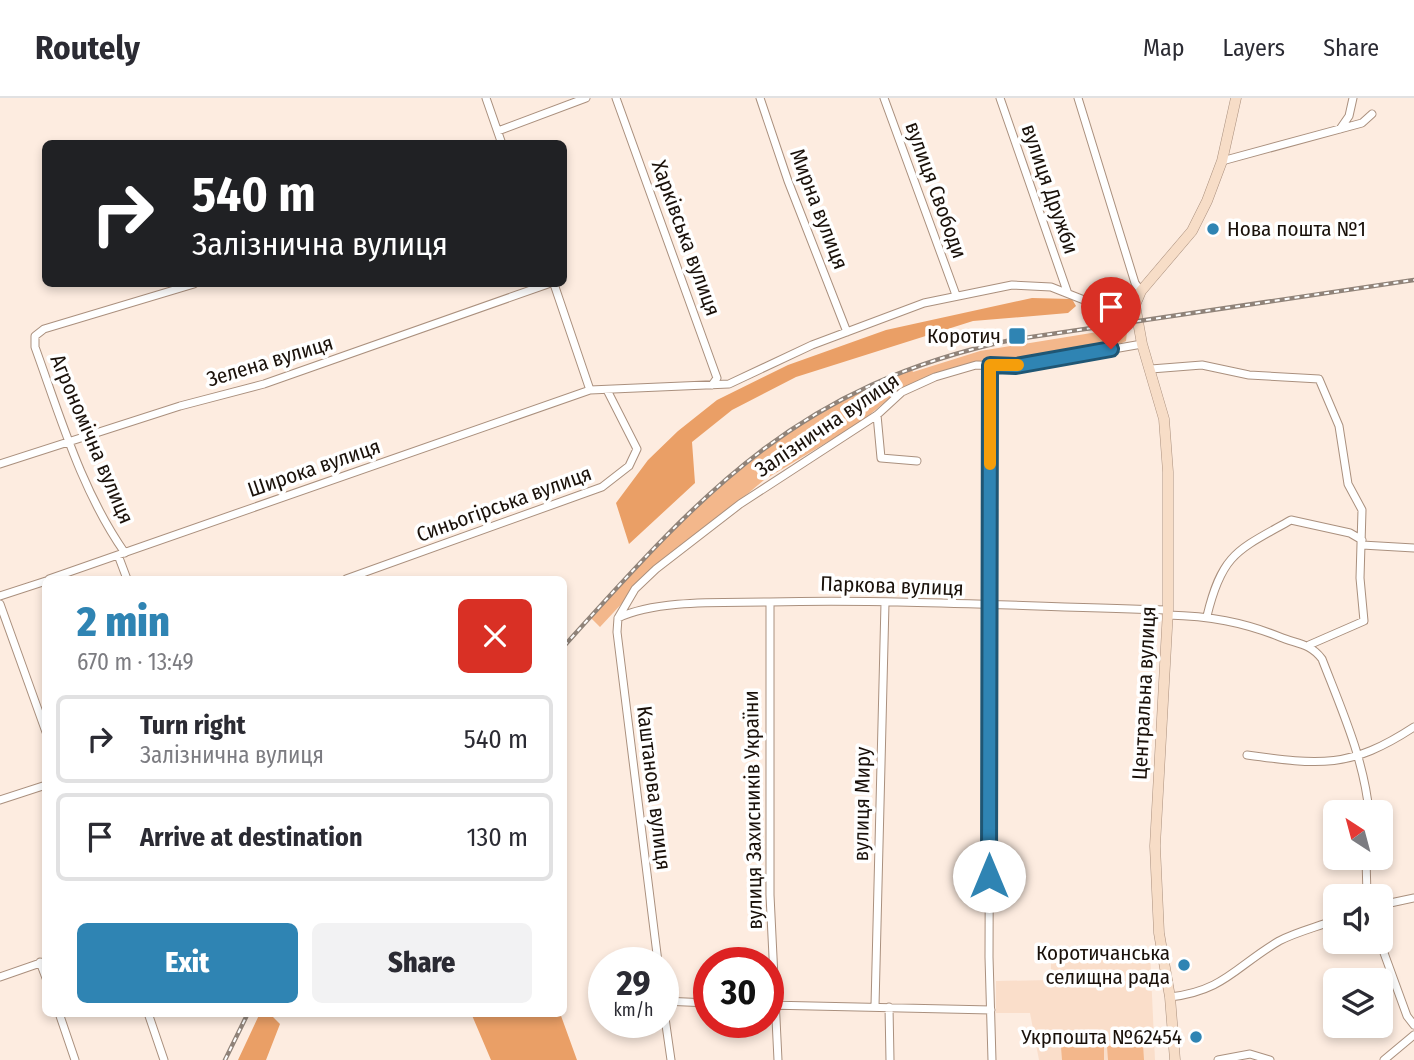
<!DOCTYPE html>
<meta charset="utf-8">
<style>
body{margin:0;font-family:"Fira Sans Condensed",sans-serif;background:#f2f2f3;color:#2b2b33;height:100vh;display:flex;flex-direction:column;font-size:26px;white-space:nowrap}
*{box-sizing:border-box;margin:0}
p{font-size:23px;color:#7c7c81}
.icon{flex:none;width:38px;height:38px;fill:none;stroke:currentColor;stroke-width:2;stroke-linecap:round;stroke-linejoin:round}
.map{position:relative;flex:1;overflow:hidden}
.side{position:absolute;left:42px;top:478px;width:525px;height:441px;display:flex;flex-direction:column;background:#fff;border-radius:10px;box-shadow:0 4px 10px #0003}
.side>*{flex:none}
.guide{position:absolute;left:42px;top:42px;width:525px;height:147px;border-radius:10px;box-shadow:0 4px 10px #0003;background:#202124;color:#fff;overflow:hidden}
.needle{width:46px;rotate:324deg}
.buttons{position:absolute;left:1323px;top:702px;display:grid;gap:14px}
.buttons a{display:grid;place-items:center;width:70px;height:70px;border-radius:10px;background:#fff;box-shadow:0 4px 10px #0003;font-size:35px}
.speed{position:absolute;left:588px;top:849px;display:flex;gap:14px;font-size:35px;font-weight:700;text-align:center}
.speed>*{display:grid;place-content:center;width:91px;height:91px;border-radius:50%;background:#fff;box-shadow:0 4px 10px #0003;line-height:1}
.speed small{font-size:18px;font-weight:400}
.speed .limit{border:10px solid #d22;background:#fff;color:#111}
.pin{position:absolute;display:grid;place-items:center;width:60px;height:60px;color:#fff;margin:-72px -30px;border-radius:50% 50% 50% 0;rotate:-45deg;box-shadow:0 0 7px #0007}
.pin .icon{rotate:45deg}
.me{position:absolute;width:77px;margin:-38px;rotate:0deg;stroke-linejoin:round;filter:drop-shadow(0 0 5px #0008)}
.turn{display:flex;align-items:center;gap:24px;height:147px;padding:0 35px;font-size:32px}
.turn .icon{width:91px;height:91px;stroke-width:2.5}
.turn b{display:block;font-size:49px;line-height:60px}
.round{display:grid;place-items:center;flex:none;width:74px;height:74px;border-radius:10px;background:#f2f2f3}
.summary{display:flex;align-items:center;justify-content:space-between;height:119px;padding:0 35px}
h1{font-size:42px;font-weight:800;line-height:52px;color:#2f84b3}
.action{display:flex;gap:14px;margin-top:auto;padding:14px 35px}
.action a{flex:1;height:80px;border-radius:10px;background:#2f84b3;color:#fff;font-size:28px;font-weight:800;line-height:80px;text-align:center}
.action a+a{background:#f2f2f3;color:#2b2b33}
ul{padding:0;list-style:none}
li{display:flex;align-items:center;gap:21px;height:88px;margin:0 14px 10px;padding:0 21px;border:4px solid #e1e1e2;border-radius:10px}
li div{flex:1}
li b{display:block;font-size:26px}
li em{font-style:normal}
header{display:flex;align-items:center;gap:42px;box-sizing:border-box;height:98px;padding:0 35px;background:#fff;border-bottom:2px solid #e1e1e2}
header strong{font-size:33px}
nav{display:flex;gap:38px;margin-inline-start:auto;font-size:24px}
.map>svg:first-child{display:block}
.built{fill:#fadeca}
.green{fill:#f3b78b}
.forest{fill:#ea9f66}
.lines{fill:none;stroke-linecap:round;stroke-linejoin:round}
.street-casing{stroke:#aa907e;stroke-width:9}
.secondary-casing{stroke:#aa907e;stroke-width:11}
.street{stroke:#fff;stroke-width:7}
.secondary{stroke:#f7ddc7;stroke-width:10}
.rail-casing{stroke:#908379;stroke-width:4.5}
.rail{stroke:#fff;stroke-width:2;stroke-dasharray:5;stroke-linecap:butt}
.route-casing{stroke:#1f5674;stroke-width:18}
.route{stroke:#2f84b3;stroke-width:12}
.slow{stroke:#f59e0b;stroke-width:12}
.poi-dot{fill:#2f84b3;stroke:#fff;stroke-width:2.5}
.labels{text-anchor:middle;stroke-width:7;stroke-linejoin:round;paint-order:stroke}
.street-label{font-size:21px;fill:#1a110a;stroke:#fff}
.poi-label{font-size:21px;fill:#1a110a;stroke:#fff;text-anchor:end}
</style>
<header>
<strong>Routely</strong>
<nav><a>Map</a><a>Layers</a><a>Share</a></nav>
</header>
<div class="map">
<svg width="1414" height="962" viewBox="0 0 1414 962">
<rect width="100%" height="100%" fill="#fdece0"/>
<!-- built -->
<path class="built" d="M1150,854L1155,962H1039L1030,915H996V883L1051,882V855Z"/>
<!-- green -->
<path class="green" d="M1122,230L1127,234L1126,243L1122,245L1018,265L986,266L920,285L886,303L861,324L764,382L640,486L600,529L591,520C668,435 746,353 848,299C869,289 889,277 911,270L913,274L980,253Z
M1143,946L1144,962H1108L1107,948Z
M1104,948V962H1062L1061,949Z"/>
<!-- forest -->
<path class="forest" d="M1032,200L1072,201L1076,208L1068,215L973,223L796,279L732,312L692,344L695,385L629,446L616,405L648,362L678,333L717,302L788,267L886,232Z
M260,915H269L280,926L266,962H238Z
M471,915H560L577,962H491Z"/>
<g class="lines">
<defs>
<path id="street" d="M486,0L502,46
M616,0L717,280L712,287
M760,0L788,83L847,234
M884,0L956,197
M1000,0L1067,193
M1078,0L1135,185L1141,193
M1340,31L1349,18L1353,0
M498,33L586,0
M1222,63L1362,25L1372,16
M554,186L590,292
M991,267L989,859L992,962
M1151,271L1202,267L1249,277L1319,281L1339,328L1348,386L1362,412L1360,480L1364,523L1309,547
M877,317L881,360L917,363
M0,366L180,308L264,286L548,186
M1362,447L1414,450
M125,455C82,394 60,318 35,249V238L44,231L194,186
M118,457L127,481
M49,481L590,292L729,286L812,247L924,205L1012,187L1051,189L1084,202L1138,199
M346,481L602,389L629,368L637,351L607,292
M0,498L46,483
M770,504V797L778,962
M0,506L46,634
M1168,517C1209,518 1243,524 1280,539C1297,546 1310,545 1322,561C1341,610 1364,661 1369,714
M1207,518C1222,455 1238,452 1291,422L1350,435L1362,442
M618,520C658,501 726,505 770,504C903,501 1036,509 1168,512
M1247,657C1320,667 1350,671 1414,629
M0,702L46,687
M1366,760L1367,798
M1381,807L1414,800
M1380,844L1407,918L1414,927
M40,864L46,880
M658,864L617,534L618,520L635,491L656,471L740,406L877,317L902,294L935,279L976,267L1016,268L1142,246
M0,879L46,863
M1170,899C1224,893 1236,868 1279,843C1296,834 1317,829 1335,822
M663,903L709,905
M663,906L671,962
M768,907L991,912
M875,908L885,505
M889,909L890,962
M59,915L75,962
M148,915L164,962
M1218,962L1250,956L1270,962
M1384,962L1414,937"/>
<path id="secondary" d="M1175,962L1170,899L1159,835L1155,748L1168,512V374L1164,321L1142,246L1135,207L1141,193L1192,133L1207,103L1222,63L1236,0"/>
</defs>
<!-- street casing -->
<use href="#street" class="street-casing"/>
<!-- secondary casing -->
<use href="#secondary" class="secondary-casing"/>
<!-- street -->
<use href="#street" class="street"/>
<!-- secondary -->
<use href="#secondary" class="secondary"/>
<defs>
<path id="rail" d="M564,548C704,393 797,288 1011,242L1414,182
M225,962L248,915"/>
</defs>
<!-- rail casing -->
<use href="#rail" class="rail-casing"/>
<!-- rail -->
<use href="#rail" class="rail"/>
</g>
<g class="lines">
<defs>
<path id="route" d="M989,778L990,267L1016,268L1111,251"/>
</defs>
<!-- route casing -->
<use href="#route" class="route-casing"/>
<!-- route -->
<use href="#route" class="route"/>
<!-- slow -->
<path class="slow" d="M990,366V267H1018"/>
</g>
<!-- markers -->
<g class="poi-dot">
<circle cx="1213" cy="131" r="7"/>
<rect x="1008" y="229" width="18" height="18" rx="3.5"/>
<circle cx="1184" cy="867" r="7"/>
<circle cx="1196" cy="939" r="7"/>
</g>
<g class="labels">
<!-- street labels -->
<g class="street-label">
<text transform="translate(1050 91) rotate(71)" y="7">вулиця Дружби</text>
<text transform="translate(936 92) rotate(70)" y="7">вулиця Свободи</text>
<text transform="translate(819 111) rotate(69)" y="7">Мирна вулиця</text>
<text transform="translate(686 140) rotate(70)" y="7">Харківська вулиця</text>
<text transform="translate(270 263) rotate(-17)" y="7">Зелена вулиця</text>
<text transform="translate(827 327) rotate(-34)" y="7">Залізнична вулиця</text>
<text transform="translate(92 341) rotate(67)" y="7">Агрономічна вулиця</text>
<text transform="translate(314 370) rotate(-19)" y="7">Широка вулиця</text>
<text transform="translate(504 406) rotate(-20)" y="7">Синьогірська вулиця</text>
<text transform="translate(892 488) rotate(2)" y="7">Паркова вулиця</text>
<text transform="translate(1144 595) rotate(-87)" y="7">Центральна вулиця</text>
<text transform="translate(654 690) rotate(83)" y="7">Каштанова вулиця</text>
<text transform="translate(862 706) rotate(-89)" y="7">вулиця Миру</text>
<text transform="translate(753 712) rotate(-91)" y="7">вулиця Захисників України</text>
</g>
<!-- poi labels -->
<g class="poi-label">
<text x="1227" y="138" text-anchor="start">Нова пошта №1</text>
<text x="1001" y="245">Коротич</text>
<text x="1170" y="862">Коротичанська<tspan x="1170" dy="24">селищна рада</tspan></text>
<text x="1182" y="946">Укрпошта №62454</text>
</g>
</g>
</svg>
<div class="buttons">
<a><svg class="needle" viewBox="-14 -14 28 28"><path d="M0-13l5 13h-10z" fill="#e53935"/><path d="M0 13l5-13h-10z" fill="#7c7c81"/></svg></a>
<a><svg class="icon" aria-label="sound" viewBox="0 0 24 24"><path d="M4 9h4l5-4v14l-5-4H4zM17 9q2 3 0 6"/></svg></a>
<a><svg class="icon" aria-label="layers" viewBox="0 0 24 24"><path d="M12 4l9 5-9 5-9-5zM3 14l9 5 9-5"/></svg></a>
</div>
<div class="speed"><div>29<small>km/h</small></div><div class="limit">30</div></div>
<div class="pin" style="left:1111px;top:251px;background:#d93025"><svg class="icon" aria-label="arrive" viewBox="0 0 24 24"><path d="M6 21V4h12l-3 4 3 4H6"/></svg></div>
<svg class="me" style="left:989px;top:778px" viewBox="-20 -20 40 40"><circle r="19" fill="#fff"/><path d="M0-13L10 11 0 6-10 11z" fill="#2f84b3"/></svg>
<div class="guide">
<div class="turn"><svg class="icon" aria-label="right" viewBox="0 0 24 24"><path d="M7 20v-9h11M14 6l5 5-5 5"/></svg><div><b>540 m</b>Залізнична вулиця</div></div>
</div>
<section class="side">
<div class="summary"><div><h1>2 min</h1><p>670 m · 13:49</p></div><a class="round" style="background:#d93025;color:#fff"><svg class="icon" aria-label="close" viewBox="0 0 24 24"><path d="M6 6l12 12M18 6L6 18"/></svg></a></div>
<ul>
<li><svg class="icon" aria-label="right" viewBox="0 0 24 24"><path d="M7 20v-9h11M14 6l5 5-5 5"/></svg><div><b>Turn right</b><p>Залізнична вулиця</p></div><em>540 m</em></li>
<li><svg class="icon" aria-label="arrive" viewBox="0 0 24 24"><path d="M6 21V4h12l-3 4 3 4H6"/></svg><div><b>Arrive at destination</b></div><em>130 m</em></li>
</ul>
<div class="action"><a>Exit</a><a>Share</a></div>
</section>
</div>
